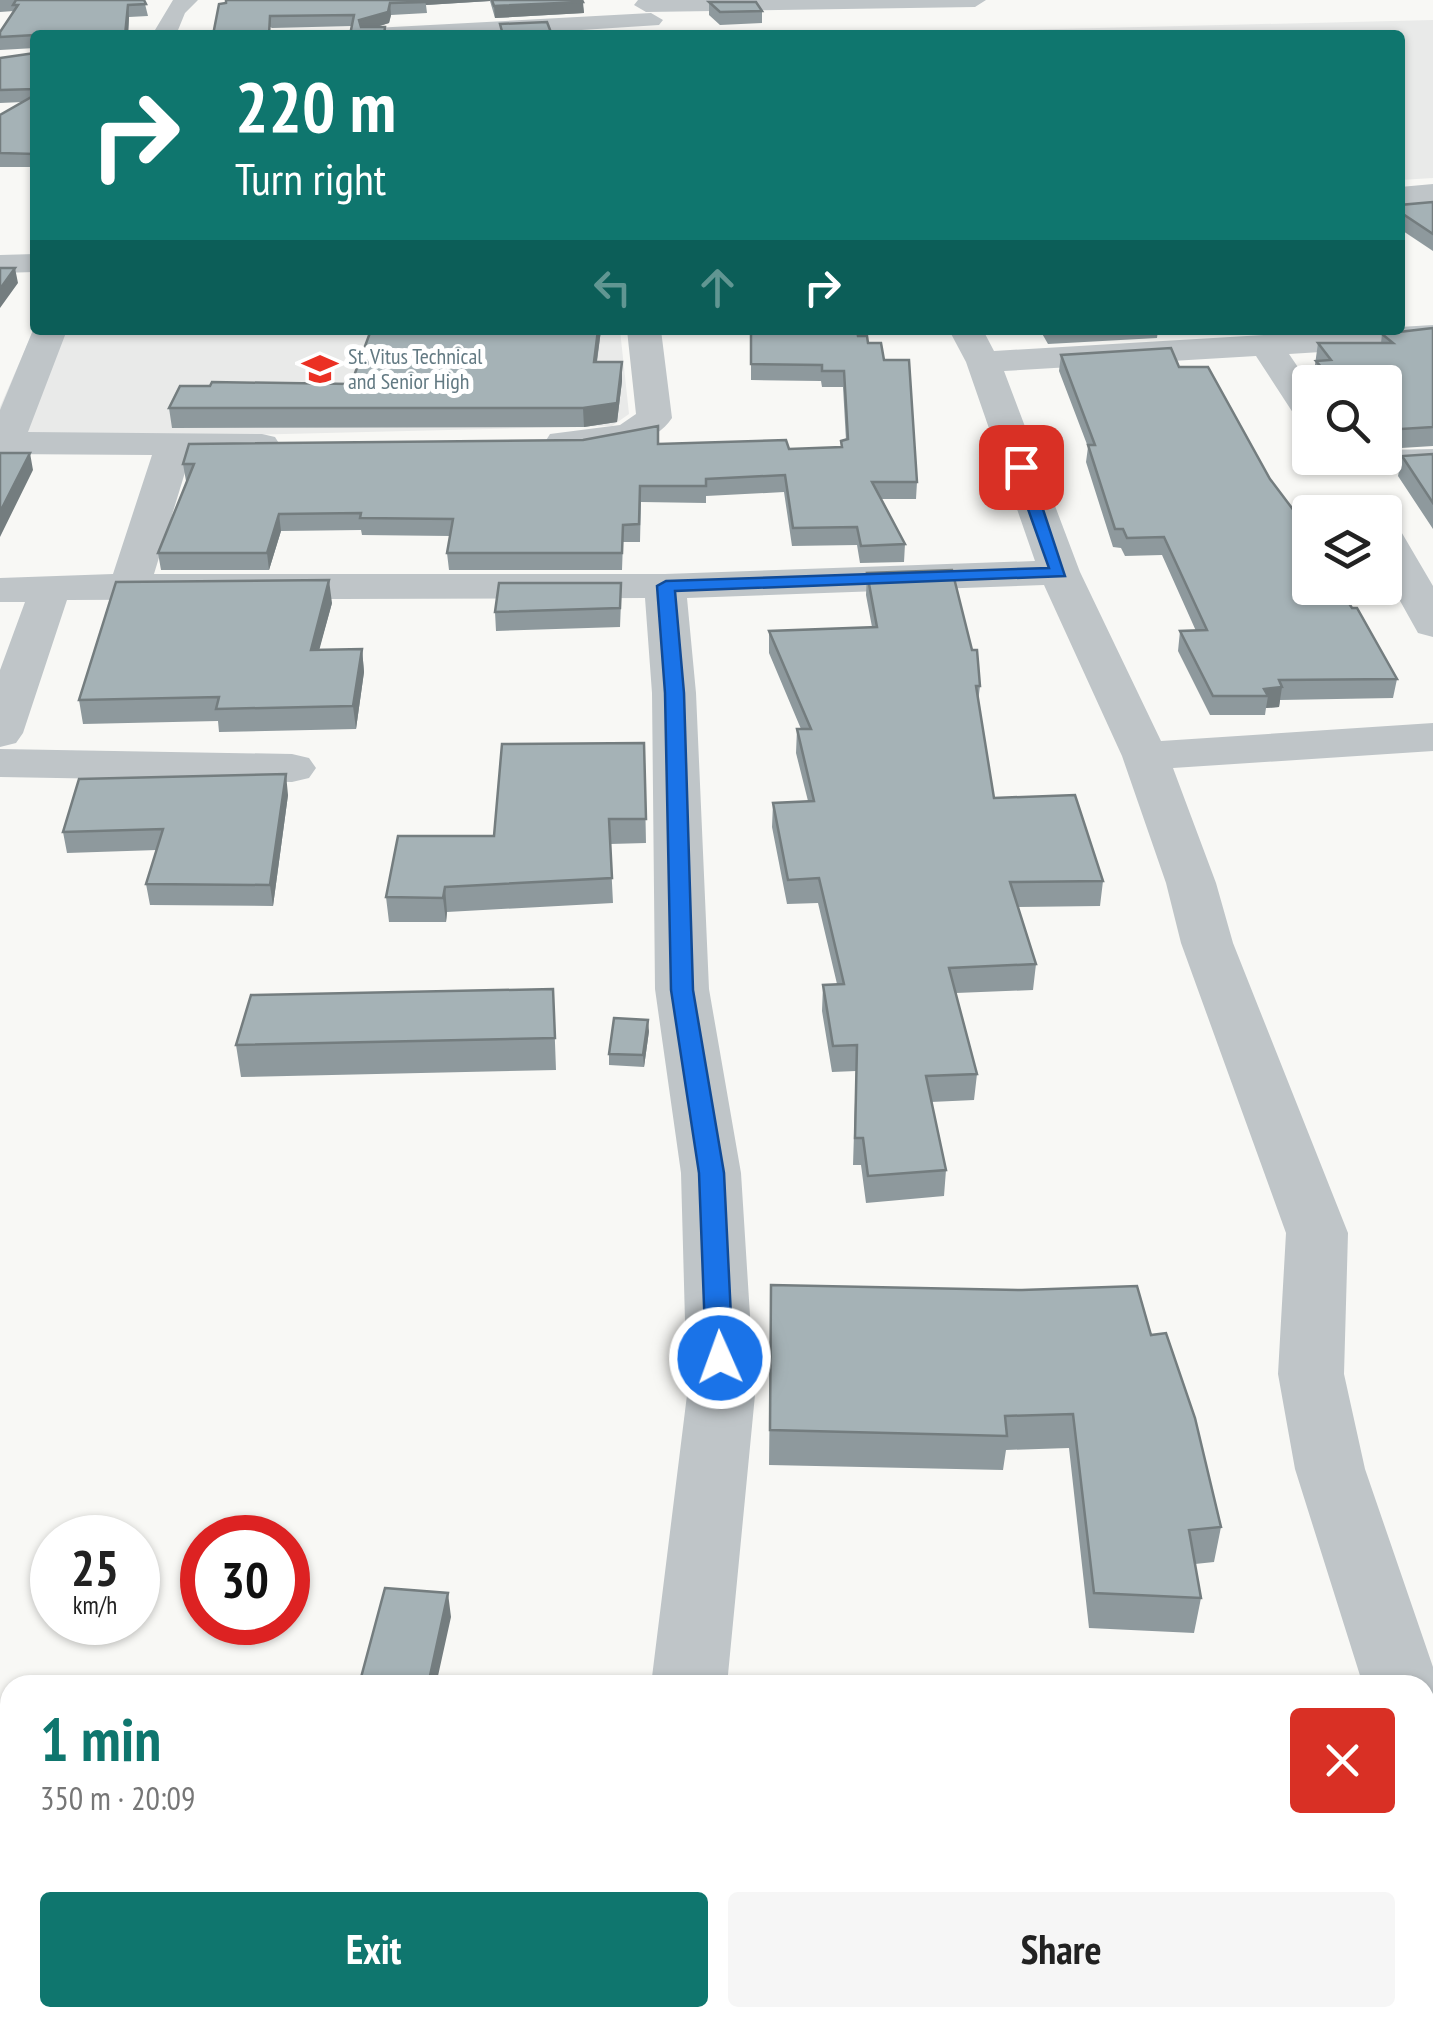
<!DOCTYPE html>
<meta charset="utf-8">
<style>
body{margin:0;font-family:"PT Sans Narrow",sans-serif;background:#f6f6f6;color:#222;height:100vh;display:flex;flex-direction:column;font-size:38px;white-space:nowrap}
*{box-sizing:border-box;margin:0}
p{font-size:32px;color:#767676}
.icon{flex:none;width:55px;height:55px;fill:none;stroke:currentColor;stroke-width:2;stroke-linecap:round;stroke-linejoin:round}
.map{position:relative;flex:1;overflow:hidden}
.panel{position:absolute;left:0px;top:1675px;width:1435px;height:352px;display:flex;flex-direction:column;background:#fff;border-radius:30px 30px 0 0;box-shadow:0 2px 8px #0004}
.panel>*{flex:none}
.hud{position:absolute;left:30px;top:30px;width:1375px;height:305px;border-radius:10px;box-shadow:0 2px 8px #0004;background:#0f766e;color:#fff;overflow:hidden}
.tools{position:absolute;left:1292px;top:365px;display:grid;gap:20px}
.tools a{display:grid;place-items:center;width:110px;height:110px;border-radius:10px;background:#fff;box-shadow:0 2px 8px #0004;font-size:50px}
.speed{position:absolute;left:30px;top:1515px;display:flex;gap:20px;font-size:50px;font-weight:700;text-align:center}
.speed>*{display:grid;place-content:center;width:130px;height:130px;border-radius:50%;background:#fff;box-shadow:0 2px 8px #0004;line-height:1}
.speed small{font-size:25px;font-weight:400}
.speed .limit{border:15px solid #d22;background:#fff;color:#111}
.pin{position:absolute;display:grid;place-items:center;width:85px;height:85px;color:#fff;margin:-42px;border-radius:20px;box-shadow:0 5px 15px #0006}
.me{position:absolute;width:110px;margin:-55px;rotate:358deg;stroke-linejoin:round;filter:drop-shadow(0 0 8px #0008)}
.turn{display:flex;align-items:center;gap:35px;height:210px;padding:0 40px;font-size:45px}
.turn .icon{width:130px;height:130px;stroke-width:2.5}
.turn b{display:block;font-size:70px;line-height:85px}
.lanes{display:flex;align-items:center;height:95px;padding:0 40px;background:#0003;justify-content:center;gap:50px;direction:ltr}
.lanes .off{opacity:.35}
.round{display:grid;place-items:center;flex:none;width:105px;height:105px;border-radius:10px;background:#f6f6f6}
.summary{display:flex;align-items:center;justify-content:space-between;height:170px;padding:0 40px}
h1{font-size:60px;font-weight:600;line-height:75px;color:#0f766e}
.button{display:flex;gap:20px;margin-top:auto;padding:20px 40px}
.button a{flex:1;height:115px;border-radius:10px;background:#0f766e;color:#fff;font-size:40px;font-weight:600;line-height:115px;text-align:center}
.button a+a{background:#f6f6f6;color:#222}
.map>svg:first-child{display:block}
.built{fill:#e9eae9}
.lines{fill:none;stroke-linecap:round;stroke-linejoin:round}
.minor{fill:#bfc5c8;fill-rule:evenodd}
.wall{fill:#8e999d}
.shaded-wall{fill:#747d7f}
.building{fill:#a5b2b6;stroke:#747d7f;stroke-width:2.5}
.route{fill:#1a73e8;stroke:#114b97;stroke-width:2.5}
.labels{text-anchor:middle;stroke-width:10;stroke-linejoin:round;paint-order:stroke}
.far-poi-label{font-size:22px;fill:#627982;stroke:#fff;text-anchor:start}
</style>
<div class="map">
<svg width="1433" height="2027" viewBox="0 0 1433 2027">
<rect width="100%" height="100%" fill="#f8f8f5"/>
<!-- built -->
<path class="built" d="M1433,20V178L1400,180V35H809Z
M35,327L620,330L629,414L612,426L0,441V407Z"/>
<g class="lines">
<!-- minor -->
<path class="minor" d="M173,0H198L185,13L176,35H152Z
M638,0H986L975,7L646,12L634,5Z
M651,13L663,20L659,25L506,35H362L374,28Z
M1433,184V202L1400,205V187Z
M35,254V272L0,273V255Z
M1433,325V345L1289,354L1310,385V422L1297,419L1256,356L1004,371L1080,572L1161,741L1433,723V751L1173,768L1216,883L1233,943L1348,1233L1344,1374L1365,1469L1433,1667V1697L1428,1708L1425,1685H1363L1295,1469L1278,1374L1286,1233L1181,943L1166,883L1122,756L1044,585L687,598L696,693L709,989L741,1173L755,1395L727,1685H651L687,1395L681,1173L655,989L652,693L645,598L67,600L23,733L16,743L0,747V670L25,602H0V578L113,574L152,455L0,454V410L33,330H67L28,432L262,434L275,437L280,445L275,453L190,456L154,574H665L1035,561L966,362L949,330H983L994,351Z
M627,330H661L672,418C650,451 586,459 550,450L545,442L550,434L620,425L636,414Z
M1433,449V471L1345,474L1332,471L1326,463L1330,458H1385V450Z
M1385,524L1399,528L1433,586V637L1418,633L1385,574Z
M0,749L292,754L309,758L316,768L309,778L292,782L0,777Z
M1425,1714L1433,1717V1800L1425,1797Z
M600,2018H695L691,2027H595Z"/>
</g>
<!-- wall -->
<path class="wall" d="M0,0H144L148,16L129,17L128,35H35V48L0,50V32L14,11L0,12Z
M226,0H582L584,13L495,18L490,1L426,5L427,13L391,15L389,23L376,27H385L386,35H350L352,26L272,28L226,3Z
M709,2L762,11V23L720,25L709,15Z
M35,53V167H0V115L23,102L0,103V58Z
M1433,202V251L1400,229V205Z
M1433,328V446L1385,449V382H1315L1313,379L1318,343H1381L1382,334Z
M371,330H601L597,362H622V381L617,422L584,427L172,428L169,408L351,384Z
M751,330L858,336L868,343L884,360L917,482L916,499H881L905,544L904,562L860,563L857,545L792,546L784,492L706,496V503L641,502L640,542H623L622,570H449L447,553L450,536L362,535L361,530L281,531L269,570H161L158,553L187,481H186L183,464L659,444L789,449L841,447V441L846,440L843,387H822L821,381L751,380Z
M1040,330H1158L1157,338L1048,344Z
M1061,355L1179,367L1310,588L1397,679L1393,698L1280,700L1279,707L1266,708L1265,715H1210L1178,651L1180,631H1196L1162,555L1125,556L1121,548L1113,547L1086,462L1088,447L1059,371Z
M1433,454V529L1398,476L1402,456Z
M867,573L980,686L978,702L994,798L1103,881L1100,906L1018,907L1036,964L1033,990L956,993L977,1074L974,1100L931,1102L946,1170L944,1196L866,1203L861,1165H853L856,1071L832,1072L822,1011L823,985L837,984L818,903L787,904L772,827L773,803L808,801L796,753L797,729H801L769,653V631L872,627L866,595Z
M621,602L620,627L496,631L495,612Z
M332,603L319,649H362L364,672L356,729L219,732L218,721L83,724L79,700Z
M644,743L646,843L610,844L613,903L447,912L446,922H389L386,897L494,836Z
M288,795L273,906L150,905L146,884L157,850L67,853L63,832Z
M553,989L556,1070L241,1077L236,1045Z
M649,1031L644,1067L609,1065V1054Z
M771,1285L1151,1335L1221,1527L1214,1562L1195,1564L1201,1598L1194,1633L1089,1628L1069,1448L1006,1450L1003,1470L769,1465Z
M1053,2018H1142L1145,2027H1055Z
M1254,2018H1371L1375,2027H1257Z"/>
<!-- shaded-wall -->
<path class="shaded-wall" d="M425,0H490V1L426,5Z
M583,2L584,13L495,18L494,6Z
M390,3L391,15L389,23L360,32L359,20Z
M128,5L129,17L128,35H125Z
M15,268L18,283L0,308V289Z
M598,330H601L594,381V362Z
M622,362V381L617,422L584,427L583,408Z
M30,453L33,470L0,537V512Z
M279,514L281,531L269,570L267,553Z
M329,580L332,603L313,673L311,650Z
M362,649L364,672L356,729L353,706Z
M1282,687L1279,707L1266,708L1268,696L1264,689Z
M286,774L288,795L273,906L270,885Z
M445,887L447,912L446,922L443,898Z
M648,1020L649,1031L644,1067L643,1055Z
M448,1593L451,1617L436,1685H428Z"/>
<!-- building -->
<path class="building" d="M16,0H144L146,4L128,5L125,35H35L0,37V32L18,5H13Z
M226,0H426V2L390,3L388,12L359,20L361,27H385L384,35H350L354,15L270,16L269,35H213L219,4L226,3Z
M492,0H582L583,2L494,6Z
M709,2H756L762,11L720,12Z
M547,22L552,35H503L500,24Z
M35,53V89L0,90V58Z
M35,95V154L0,153V115Z
M1433,202V234L1400,212V205Z
M0,268H15L0,289Z
M1433,328V427L1385,430V382H1334L1316,361L1331,360L1318,343H1393L1382,334Z
M371,330H598L594,362H622L617,403L583,408H169L180,386H210L212,382L351,384Z
M751,330H857L858,336H867L868,343H881L884,360H909L917,482H872L905,544L861,546L857,527L793,528L785,475L706,479V486H640L639,524L623,525L622,553H447L453,519L360,518L361,513L279,514L267,553H158L194,464H183L189,444L583,440L658,426V444L786,440L789,449L842,447L841,441L848,439L844,371H822V365L751,364Z
M1171,348L1179,367H1208L1270,479L1310,532V588H1339L1352,608H1357L1397,679L1279,680L1282,687L1264,689L1268,696H1213L1180,631L1207,630L1164,537L1127,538L1123,529H1115L1088,445H1095L1061,355Z
M0,453H30L0,512Z
M1433,454V503L1402,456Z
M952,570L972,650H977L980,686H976L994,798L1075,795L1103,881L1010,882L1036,964L949,968L977,1074L926,1076L946,1170L868,1176L863,1138H855L857,1045L833,1046L823,985L844,984L819,878L788,880L773,803L814,801L797,729H811L769,631L877,627L867,573Z
M329,580L311,650L362,649L353,706L216,709L219,697L79,700L116,582Z
M499,583H621L620,608L495,612Z
M644,743L646,819H609L612,878L445,887L443,898L386,897L398,836H494L502,744Z
M286,774L270,885L146,884L163,829L63,832L79,779Z
M553,989L555,1038L236,1045L251,995Z
M614,1018L648,1020L643,1055L609,1054Z
M771,1285L1022,1290L1137,1286L1151,1335L1166,1333L1195,1418L1221,1527L1189,1530L1201,1598L1094,1593L1073,1414L1005,1416L1007,1436L770,1430Z
M385,1588L448,1593L428,1685H359Z
M1065,2018H1142L1145,2027H1067Z
M1267,2018H1371L1375,2027H1270Z"/>
<!-- route -->
<path class="route" d="M1021,462L1029,467L1065,576L675,591L684,693L693,990L724,1173L733,1358L729,1365H710L706,1358L699,1173L671,990L665,693L657,586L666,581L1049,568L1013,467Z"/>
<!-- icons -->
<defs>
<symbol id="school-bare" viewBox="-9 -9 18 18"><path d="M0-5L7-2L0 1L-7-2ZM-4 1L0 2.5L4 1V4Q0 6-4 4Z" fill="#eb3023" stroke="#fff" stroke-width="2.5" paint-order="stroke"/></symbol>
</defs>
<g fill-rule="evenodd">
<use href="#school-bare" x="295" y="344" width="50" height="50"/>
</g>
<g class="labels">
<!-- far-poi labels -->
<g class="far-poi-label">
<text x="348" y="364">St. Vitus Technical<tspan x="348" dy="25">and Senior High</tspan></text>
</g>
</g>
</svg>
<div class="tools">
<a><svg class="icon" aria-label="search" viewBox="0 0 24 24"><circle cx="10" cy="10" r="6"/><path d="M15 15l6 6"/></svg></a>
<a><svg class="icon" aria-label="layers" viewBox="0 0 24 24"><path d="M12 4l9 5-9 5-9-5zM3 14l9 5 9-5"/></svg></a>
</div>
<div class="speed"><div>25<small>km/h</small></div><div class="limit">30</div></div>
<div class="pin" style="left:1021px;top:467px;background:#d93025"><svg class="icon" aria-label="arrive" viewBox="0 0 24 24"><path d="M6 21V4h12l-3 4 3 4H6"/></svg></div>
<svg class="me" style="left:720px;top:1358px" viewBox="-20 -20 40 40"><circle r="17" fill="#1a73e8" stroke="#fff" stroke-width="3"/><path d="M0-11L8 9 0 5-8 9z" fill="#fff"/></svg>
<div class="hud">
<div class="turn"><svg class="icon" aria-label="right" viewBox="0 0 24 24"><path d="M7 20v-9h11M14 6l5 5-5 5"/></svg><div><b>220 m</b>Turn right</div></div>
<div class="lanes"><svg class="icon off" aria-label="left" viewBox="0 0 24 24"><path d="M17 20v-9H6M10 6l-5 5 5 5"/></svg><svg class="icon off" aria-label="ahead" viewBox="0 0 24 24"><path d="M12 20V5M6 11l6-6 6 6"/></svg><svg class="icon" aria-label="right" viewBox="0 0 24 24"><path d="M7 20v-9h11M14 6l5 5-5 5"/></svg></div>
</div>
<section class="panel">
<div class="summary"><div><h1>1 min</h1><p>350 m · 20:09</p></div><a class="round" style="background:#d93025;color:#fff"><svg class="icon" aria-label="close" viewBox="0 0 24 24"><path d="M6 6l12 12M18 6L6 18"/></svg></a></div>
<div class="button"><a>Exit</a><a>Share</a></div>
</section>
</div>
